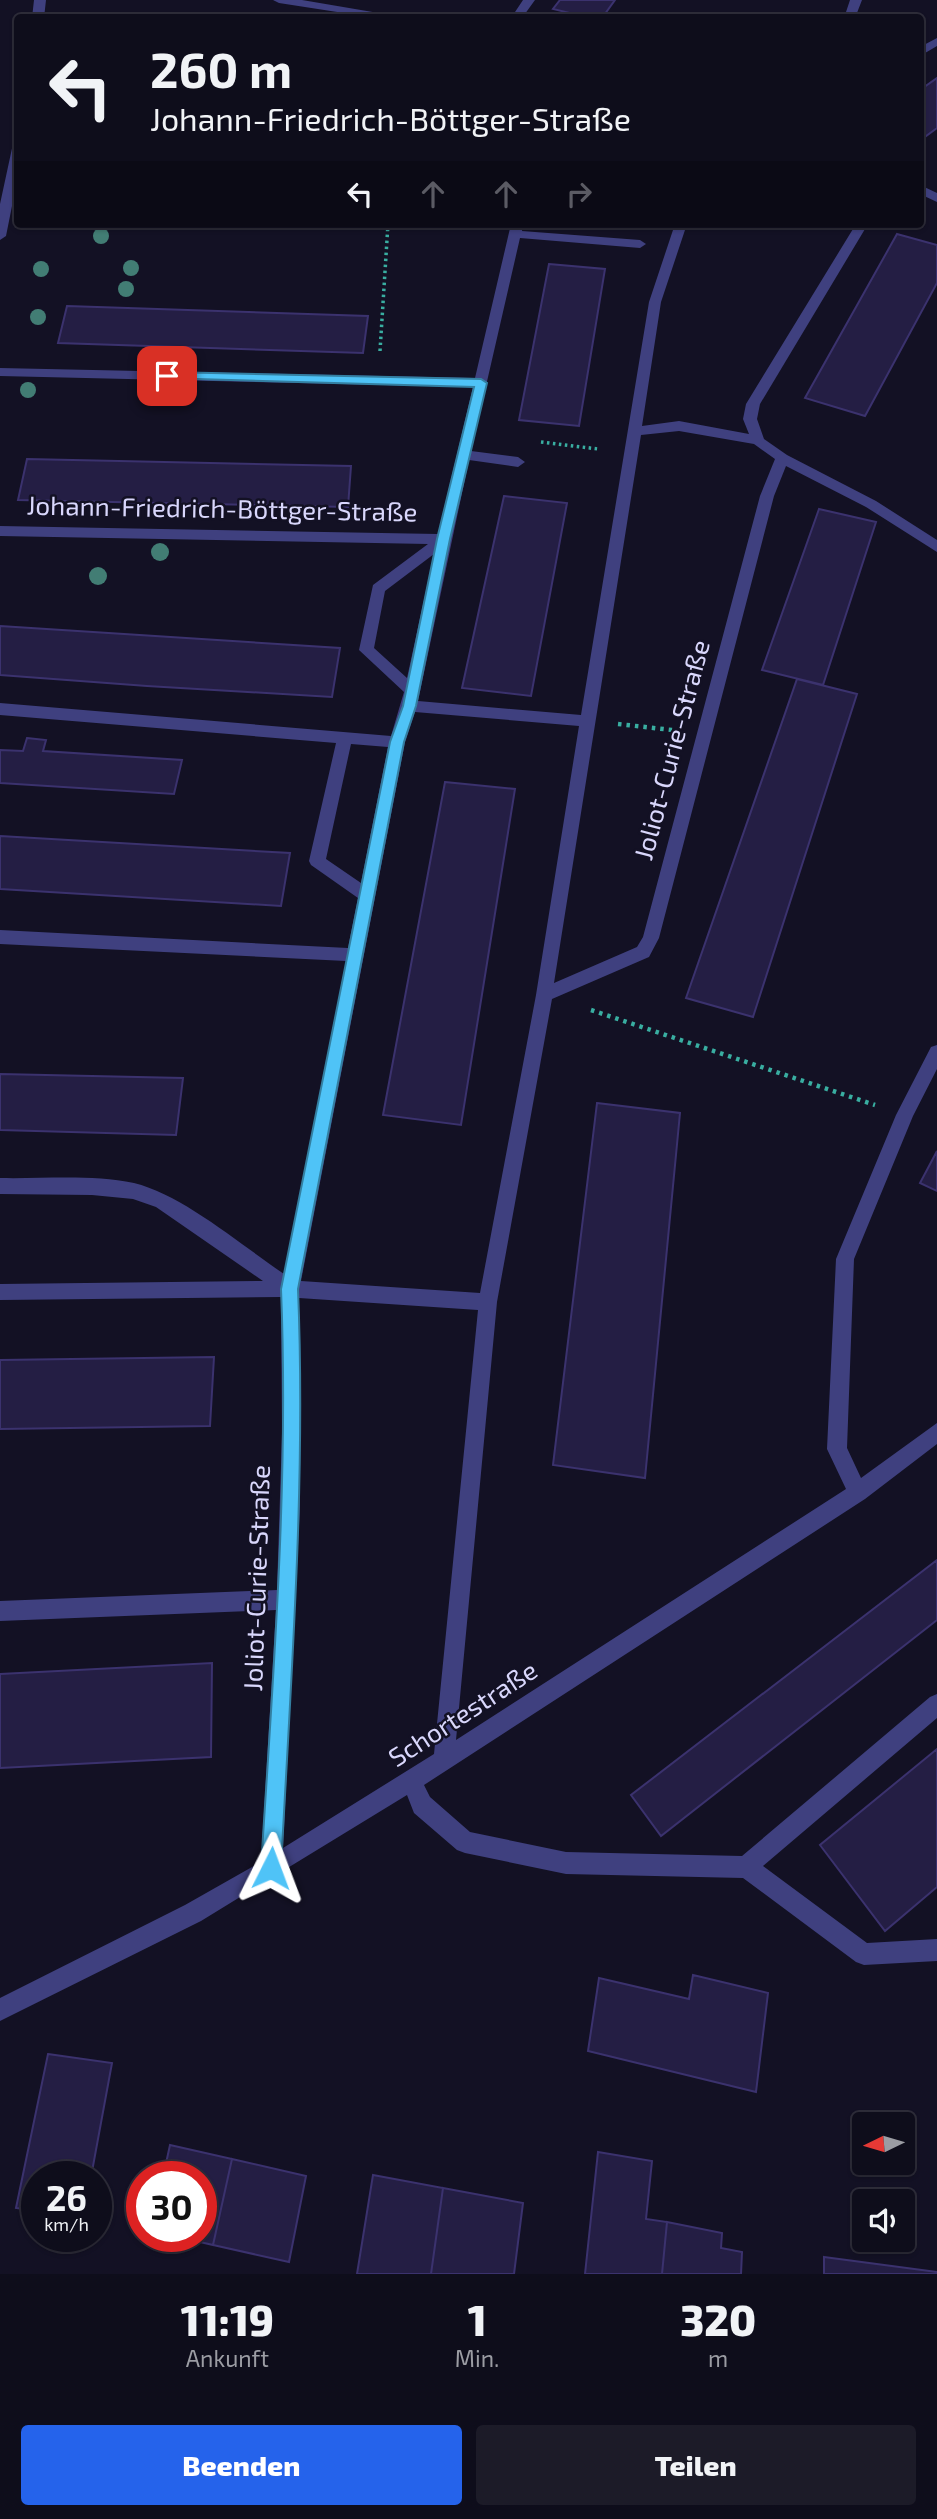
<!DOCTYPE html>
<html lang="de">
<meta charset="utf-8">
<style>
body{margin:0;font-family:"Exo 2",sans-serif;background:#1c1b28;color:#f1f3f6;height:100vh;display:flex;flex-direction:column;font-size:26px;white-space:nowrap}
*{box-sizing:border-box;margin:0}
p{font-size:23px;color:#9b9ca3}
.icon{flex:none;width:38px;height:38px;fill:none;stroke:currentColor;stroke-width:2;stroke-linecap:round;stroke-linejoin:round}
.map{position:relative;height:2274px;overflow:hidden}
.side{display:flex;flex-direction:column;background:#0e0d1b;flex:1}
.side>*{flex:none}
.guide{position:absolute;left:14px;top:14px;width:910px;height:214px;border-radius:7px;box-shadow:0 2px 5px #0004,0 0 0 2px #2e2d3a;background:#0e0d1b;color:#f1f3f6;overflow:hidden}
.needle{width:46px;rotate:265deg}
.tools{position:absolute;left:852px;top:2112px;display:grid;gap:14px}
.tools a{display:grid;place-items:center;width:63px;height:63px;border-radius:7px;background:#0e0d1b;box-shadow:0 2px 5px #0004,0 0 0 2px #2e2d3a;font-size:35px}
.speed{position:absolute;left:21px;top:2161px;display:flex;gap:14px;font-size:35px;font-weight:700;text-align:center}
.speed>*{display:grid;place-content:center;width:91px;height:91px;border-radius:50%;background:#0e0d1b;box-shadow:0 2px 5px #0004,0 0 0 2px #2e2d3a;line-height:1}
.speed small{font-size:18px;font-weight:400}
.speed .limit{border:10px solid #d22;background:#fff;color:#111}
.pin{position:absolute;display:grid;place-items:center;width:60px;height:60px;color:#fff;margin:-30px;border-radius:14px;box-shadow:0 4px 10px #0006}
.me{position:absolute;width:77px;margin:-38px;rotate:3deg;stroke-linejoin:round;filter:drop-shadow(0 0 5px #0008)}
.turn{display:flex;align-items:center;gap:24px;height:147px;padding:0 21px;font-size:32px}
.turn .icon{width:91px;height:91px;stroke-width:2.5}
.turn b{display:block;font-size:49px;line-height:60px}
.lanes{display:flex;align-items:center;height:66px;padding:0 21px;background:#0003;justify-content:center;gap:35px;direction:ltr}
.lanes .off{opacity:.35}
.eta{display:flex;justify-content:space-evenly;align-items:center;height:119px;text-align:center}
.eta b{font-size:42px;font-weight:800;line-height:49px}
.action{display:flex;gap:14px;margin-top:auto;padding:14px 21px}
.action a{flex:1;height:80px;border-radius:7px;background:#2563eb;color:#fff;font-size:28px;font-weight:800;line-height:80px;text-align:center}
.action a+a{background:#1c1b28;color:#f1f3f6}
.map>svg:first-child{display:block}
.building{fill:#241e44;stroke:#3b326e;stroke-width:2}
.lines{fill:none;stroke-linecap:round;stroke-linejoin:round}
.path-far1{stroke:#39aea1;stroke-width:3.5;stroke-dasharray:2.5 3.5;stroke-linecap:butt}
.path{stroke:#39aea1;stroke-width:4.5;stroke-dasharray:3.5 5;stroke-linecap:butt}
.minor{fill:#3f407f;fill-rule:evenodd}
.tree{fill:#427d74}
.route{fill:#4fc3f7;stroke:#337fa1;stroke-width:2}
.labels{text-anchor:middle;stroke-width:5;stroke-linejoin:round;paint-order:stroke}
.street-label{font-size:26px;fill:#d9d7fc;stroke:#131124}
</style>
<div class="map">
<svg width="937" height="2274" viewBox="0 0 937 2274">
<rect width="100%" height="100%" fill="#131124"/>
<!-- building -->
<path class="building" d="M560,0H615L602,18H590L553,9Z
M937,78V128L922,139L920,90Z
M897,234L937,245V283L865,416L805,398Z
M549,264L605,269L579,426L519,420Z
M67,306L368,316L363,353L58,343Z
M27,459L351,466L348,507L18,500Z
M504,496L567,503L531,696L462,688Z
M819,509L876,522L823,685L762,670Z
M0,626L340,648L332,697L147,686L0,675Z
M797,679L857,694L753,1017L686,998Z
M27,738L46,740L43,751L182,760L174,794L0,783V750L23,751Z
M445,782L515,789L461,1125L383,1115Z
M0,836L290,853L281,906L0,889Z
M0,1074L183,1078L176,1135L0,1130Z
M597,1103L680,1113L645,1478L553,1465Z
M937,1151V1191L920,1183Z
M214,1357L210,1426L0,1429V1360Z
M937,1560V1620L661,1836L631,1795Z
M212,1663L211,1757L0,1768V1674Z
M937,1749V1887L885,1931L820,1845Z
M693,1975L768,1993L756,2092L588,2051L599,1978L689,1999Z
M48,2054L112,2063L91,2177H37V2211L16,2208Z
M170,2145L232,2159L213,2245L174,2236H201V2177H163Z
M598,2152L652,2161L646,2219L667,2222L662,2274H585Z
M232,2159L306,2176L289,2262L213,2245Z
M373,2175L443,2188L431,2274H357Z
M443,2188L523,2203L514,2274H431Z
M667,2222L722,2233L721,2248L742,2252L741,2274H662Z
M824,2257L937,2272V2274H824Z"/>
<g class="lines">
<!-- path-far1 -->
<path class="path-far1" d="M380,351L388,224
M541,442L598,449"/>
<!-- path -->
<path class="path" d="M618,724L672,730
M591,1010L875,1105"/>
<!-- minor -->
<path class="minor" d="M34,0H46L44,18H32Z
M273,0H302L408,18H376L279,3Z
M523,0H535L522,18H511Z
M850,0H862L855,18H844Z
M937,38V46L920,56V47Z
M14,139H18V176L6,236L0,240V204Z
M920,185L937,193V202L920,194Z
M511,224H523L522,231L640,240L646,244L640,248L520,238L471,451L518,457L525,462L518,467L469,460L418,701L581,715L649,302L675,224H687L661,302L642,426L679,421L749,434L743,419L746,404L856,224H868L760,404L757,419L764,439L787,455L876,501L937,540V552L866,507L786,466L774,496L659,938L649,957L552,999L497,1302L456,1740L846,1489L827,1449L836,1259L896,1115L931,1047L937,1045V1069L913,1116L854,1259L847,1448L861,1478L937,1423V1444L865,1499L424,1785L430,1797L470,1832L566,1852L742,1856L930,1697L937,1694V1718L763,1866L867,1943L937,1939V1961L864,1965L856,1962L743,1878L566,1874L465,1853L457,1850L414,1813L407,1795L201,1921L0,2021V1998L185,1905L261,1862L276,1610L0,1621V1601L277,1590L282,1434L281,1297L0,1300V1284L263,1281L156,1207L133,1199L92,1195L0,1194V1178C43,1179 91,1174 134,1183C183,1195 241,1245 284,1274L346,961L0,944V930L348,948L358,898L311,865L309,861L336,743L0,715V703L391,736L404,692L359,650L373,585L428,544L0,536V526L438,534L473,387L0,376V368L475,378ZM679,431L754,444L775,459L760,496L643,937L637,947L554,983L641,435ZM434,554L407,678L374,648L385,591ZM415,712L579,726L536,995L480,1293L301,1281L405,742ZM351,744L388,747L361,883L326,859ZM299,1298L478,1310L434,1754L283,1848L300,1506Z"/>
</g>
<!-- trees -->
<g class="tree">
<circle cx="101" cy="236" r="8"/>
<circle cx="131" cy="268" r="8"/>
<circle cx="41" cy="269" r="8"/>
<circle cx="126" cy="289" r="8"/>
<circle cx="38" cy="317" r="8"/>
<circle cx="28" cy="390" r="8"/>
<circle cx="160" cy="552" r="9"/>
<circle cx="98" cy="576" r="9"/>
</g>
<!-- route -->
<path class="route" d="M167,372L481,379L487,383L450,539L416,706L404,742L298,1289C306,1482 291,1676 281,1868L278,1875L271,1878L264,1875L261,1868C273,1676 289,1482 281,1289L390,742L403,706L437,539L474,387L163,378V373Z"/>
<g class="labels">
<!-- street labels -->
<g class="street-label">
<text transform="translate(222 509) rotate(1)" y="9">Johann-Friedrich-Böttger-Straße</text>
<text transform="translate(672 750) rotate(-75)" y="9">Joliot-Curie-Straße</text>
<text transform="translate(257 1578) rotate(-88)" y="9">Joliot-Curie-Straße</text>
<text transform="translate(463 1714) rotate(-33)" y="9">Schortestraße</text>
</g>
</g>
</svg>
<div class="tools">
<a><svg class="needle" viewBox="-14 -14 28 28"><path d="M0-13l5 13h-10z" fill="#e53935"/><path d="M0 13l5-13h-10z" fill="#9b9ca3"/></svg></a>
<a><svg class="icon" aria-label="sound" viewBox="0 0 24 24"><path d="M4 9h4l5-4v14l-5-4H4zM17 9q2 3 0 6"/></svg></a>
</div>
<div class="speed"><div>26<small>km/h</small></div><div class="limit">30</div></div>
<div class="pin" style="left:167px;top:376px;background:#d93025"><svg class="icon" aria-label="arrive" viewBox="0 0 24 24"><path d="M6 21V4h12l-3 4 3 4H6"/></svg></div>
<svg class="me" style="left:271px;top:1868px" viewBox="-20 -20 40 40"><path d="M0-17L14 15 0 8-14 15z" fill="#4fc3f7" stroke="#fff" stroke-width="4"/></svg>
<div class="guide">
<div class="turn"><svg class="icon" aria-label="left" viewBox="0 0 24 24"><path d="M17 20v-9H6M10 6l-5 5 5 5"/></svg><div><b>260 m</b>Johann-Friedrich-Böttger-Straße</div></div>
<div class="lanes"><svg class="icon" aria-label="left" viewBox="0 0 24 24"><path d="M17 20v-9H6M10 6l-5 5 5 5"/></svg><svg class="icon off" aria-label="ahead" viewBox="0 0 24 24"><path d="M12 20V5M6 11l6-6 6 6"/></svg><svg class="icon off" aria-label="ahead" viewBox="0 0 24 24"><path d="M12 20V5M6 11l6-6 6 6"/></svg><svg class="icon off" aria-label="right" viewBox="0 0 24 24"><path d="M7 20v-9h11M14 6l5 5-5 5"/></svg></div>
</div>
</div>
<section class="side">
<div class="eta">
<div><b>11:19</b><p>Ankunft</p></div>
<div><b>1</b><p>Min.</p></div>
<div><b>320</b><p>m</p></div>
</div>
<div class="action"><a>Beenden</a><a>Teilen</a></div>
</section>
